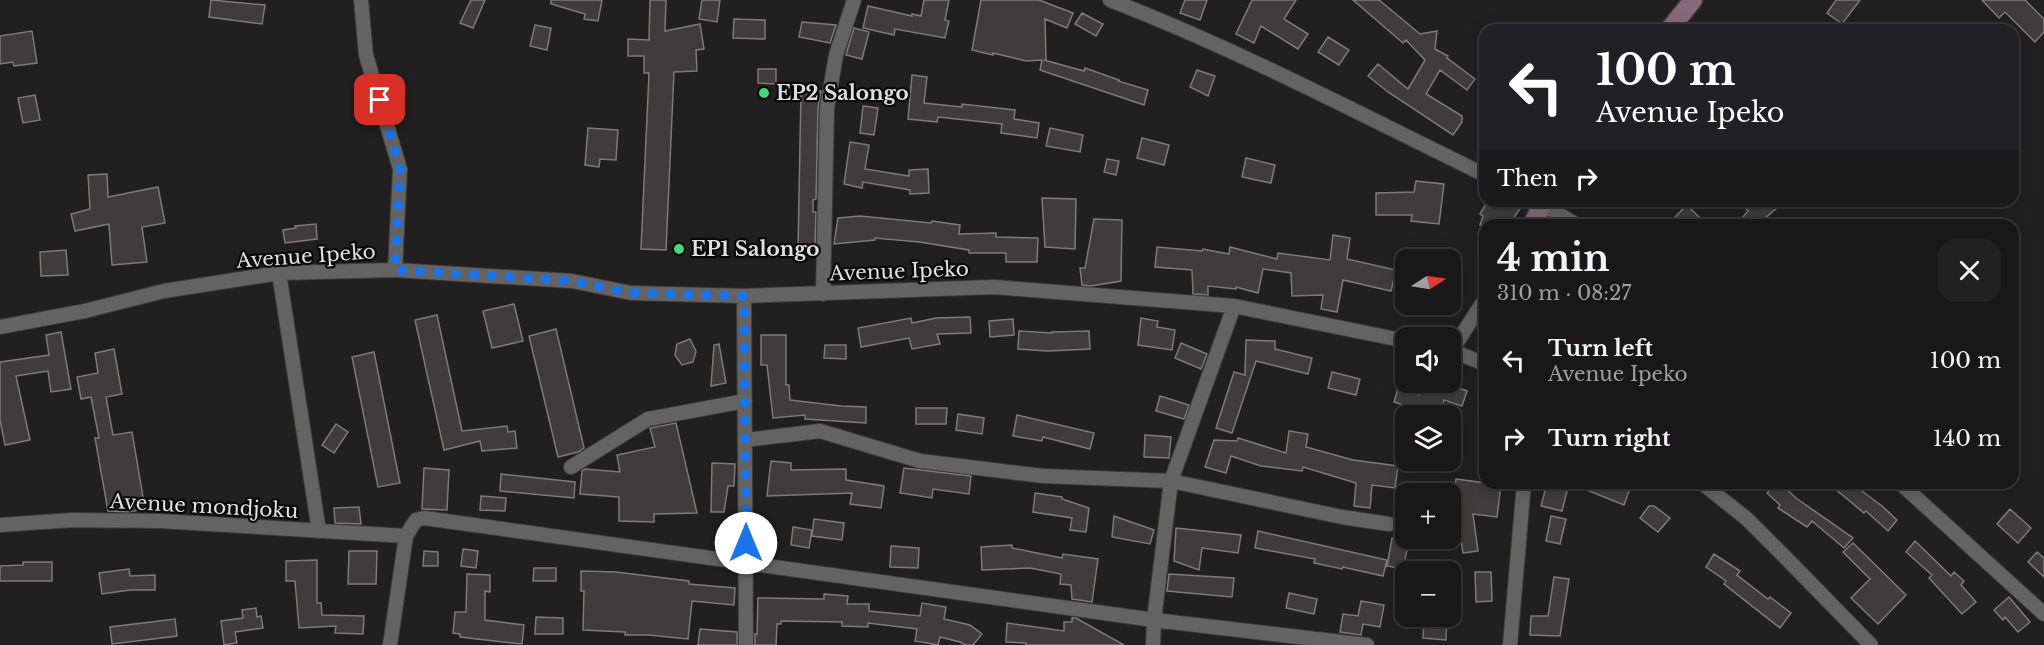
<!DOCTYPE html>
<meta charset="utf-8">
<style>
body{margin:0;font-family:"Libre Baskerville",serif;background:#222020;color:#f1f3f6;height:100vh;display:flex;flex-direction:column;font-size:22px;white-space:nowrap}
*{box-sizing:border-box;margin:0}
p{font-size:20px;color:#9f9fa1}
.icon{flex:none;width:33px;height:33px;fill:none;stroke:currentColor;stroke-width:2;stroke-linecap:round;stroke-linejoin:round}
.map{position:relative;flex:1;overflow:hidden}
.side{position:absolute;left:1479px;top:219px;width:540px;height:270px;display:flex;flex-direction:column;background:#191717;border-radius:18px;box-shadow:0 3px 15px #0003,0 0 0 2px #373636}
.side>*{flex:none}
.guide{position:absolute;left:1479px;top:24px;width:540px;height:183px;border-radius:18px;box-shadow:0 3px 15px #0003,0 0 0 2px #373636;background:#202124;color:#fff;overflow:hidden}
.needle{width:39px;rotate:78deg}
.fabs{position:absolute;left:1395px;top:249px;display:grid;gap:12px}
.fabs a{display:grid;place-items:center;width:66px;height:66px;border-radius:12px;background:#191717;box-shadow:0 3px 15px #0003,0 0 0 2px #373636;font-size:30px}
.pin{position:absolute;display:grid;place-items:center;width:51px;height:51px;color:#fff;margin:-26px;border-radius:12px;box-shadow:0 3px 9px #0006}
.me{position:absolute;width:66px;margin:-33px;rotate:0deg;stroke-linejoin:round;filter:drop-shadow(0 0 4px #0008)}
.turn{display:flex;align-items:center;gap:21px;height:126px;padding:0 18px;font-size:27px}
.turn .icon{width:78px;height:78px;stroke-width:2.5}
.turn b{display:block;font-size:42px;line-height:51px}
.then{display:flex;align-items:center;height:57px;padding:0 18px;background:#0003;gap:12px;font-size:22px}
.round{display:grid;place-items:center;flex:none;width:63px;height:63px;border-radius:18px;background:#222020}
.head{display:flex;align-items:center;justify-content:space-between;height:102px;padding:0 18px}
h1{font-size:36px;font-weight:700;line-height:45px}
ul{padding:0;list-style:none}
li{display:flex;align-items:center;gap:18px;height:78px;padding:0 18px}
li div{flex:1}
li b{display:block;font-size:22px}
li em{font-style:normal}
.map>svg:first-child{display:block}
.building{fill:#3f3c3b;stroke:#7d7a79;stroke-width:1.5}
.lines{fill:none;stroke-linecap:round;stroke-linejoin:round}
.street-casing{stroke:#3e3c3c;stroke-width:16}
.secondary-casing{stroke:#3e3c3c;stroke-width:21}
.street{stroke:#656262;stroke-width:14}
.secondary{stroke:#866a7b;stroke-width:18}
.route{stroke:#1a73e8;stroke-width:10;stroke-dasharray:0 18}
.poi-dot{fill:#44d77a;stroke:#0a0909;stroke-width:2}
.labels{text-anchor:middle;stroke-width:4.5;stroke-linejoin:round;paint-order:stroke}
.poi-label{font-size:20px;font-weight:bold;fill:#e1dfdf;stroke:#0a0909;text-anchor:start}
.street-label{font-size:20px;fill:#e1dfdf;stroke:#0a0909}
</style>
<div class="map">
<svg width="2044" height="645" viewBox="0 0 2044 645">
<rect width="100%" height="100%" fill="#211f1f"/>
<!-- building -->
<path class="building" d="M211,0L265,5L262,24L209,17Z
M471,0H485L473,28L460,23Z
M551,0H602L598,21L584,19L585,14L551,4Z
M650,0H666L665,31L700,24L704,49L696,50L697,71L674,72L666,250L641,249L649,73H644V56H628V39L649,40Z
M702,0H720L717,22L699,19Z
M924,0H949L945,20L949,21L945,38L895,29L894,35L863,28L868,6L912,16V14L921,16Z
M981,0H1039L1073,13L1067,28L1045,19L1046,60H1044L1084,71L1085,68L1119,80L1118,81L1148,90L1144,105L1040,70L1042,60L1026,61L993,53V55L972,50Z
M1185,0H1207L1200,20L1180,13Z
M1252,0H1296L1284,19L1308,34L1298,49L1261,26L1254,43L1236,34Z
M1353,0H1379L1420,34L1437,31L1435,49L1448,56L1447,58L1475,79L1467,90L1440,70L1426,94L1462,116V122L1453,135L1388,92L1368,76L1378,64L1408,89L1425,60L1406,40L1403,43Z
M1836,0H1860L1842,24L1827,13Z
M1982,0H2025L2044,19V32L2035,42L2005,12L1999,18Z
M1082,13L1103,24L1096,36L1075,24Z
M734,19L765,20V39L733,38Z
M802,22L836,25L830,43L799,37Z
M535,25L551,28L547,50L530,46Z
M854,28L869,32L862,59L846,55Z
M32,31L37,63L14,66L13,62L0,64V36Z
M1328,37L1349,50L1339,65L1318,52Z
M758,69H776V84L758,83Z
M1197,70L1215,76L1208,96L1190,87Z
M912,75L927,77L924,103L962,107V104L1015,110L1014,119L1039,123L1037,138L1001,133L1002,124L938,117L937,122L908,119Z
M801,90L821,91L818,108L816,199L813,200V212H816L815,249H798Z
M35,95L40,120L23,123L18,98Z
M863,106L878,108L874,135L860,133Z
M588,128L618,130L616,160L600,159L599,167L585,165Z
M1050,128L1083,135L1080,152L1046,146Z
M1142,138L1169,145L1164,165L1137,158Z
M850,142L869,145L865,169L909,176V170L928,169L929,193L910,194V190L863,182L862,188L844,184Z
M1246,158L1275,165L1271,183L1242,177Z
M1107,159L1119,161L1116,175L1104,172Z
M107,174L108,197L158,187L165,223L142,227L147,262L112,265L109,224L75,231L71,214L90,209L88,175Z
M1416,181L1444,184L1439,224L1411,221L1412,215H1376V193L1414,192Z
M1042,198L1076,199L1075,249L1045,247Z
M1488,201H1525L1509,225H1480L1483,216L1480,214Z
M1739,201H1785L1757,225H1736L1748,211Z
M1687,205L1707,225H1682L1675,217Z
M860,216L931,223L932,221L960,225L959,234L996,233V237L1038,238L1037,262H1006V253H969V250L919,242L875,238V240L834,244L838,218Z
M1094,219L1122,220L1121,281L1091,286L1082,285L1080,268H1085Z
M316,224L317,239L285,243L283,230L296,228L295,226Z
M1333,235L1350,238L1347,259L1396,270L1391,291L1343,280L1337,312L1321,309L1323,295L1292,296L1291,273L1263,269L1258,293L1236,287V289L1208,286V295L1193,294L1192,270L1155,267L1157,247L1202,251L1203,249L1229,254L1230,247L1277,259L1278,253L1330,260Z
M66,250L68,275L41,276L40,252Z
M514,304L523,341L492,348L483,311Z
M437,315L462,431L507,426L508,432L515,431L517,448L482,451L480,441L444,450L415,320Z
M970,317L971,333L937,334L940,344L912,349L909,338L861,347L858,328L911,318L912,323L936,318Z
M1141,318L1158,321L1157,327L1175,330L1172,350L1138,345Z
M1013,319L1014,335L990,337L989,321Z
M556,329L584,448L578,452L558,457L529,336Z
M1019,331L1052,333V332L1089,331L1090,349L1048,351L1018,349Z
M61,332L71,389L51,392L48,371L16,376L30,440L5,445L0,420V362L49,355L46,335Z
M761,335H786V385H789L790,400L841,406L866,407V423L805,419V415L773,418L767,365H761Z
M690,339L696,351L693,362L682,365L675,355L677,344Z
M1246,340L1275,341V349L1312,358L1308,374L1256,361L1232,433L1216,428L1234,372L1245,375Z
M1181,343L1207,354L1201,369L1175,358Z
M719,344L726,383L711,386L714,345Z
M825,345H846V359L824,358Z
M114,349L122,394L106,397L113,435L132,432L145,509L128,512L108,511L95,438H99L91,397L81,399L77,377L98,373L95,353Z
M374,352L400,483L378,487L352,357Z
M1332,372L1360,379L1356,395L1328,388Z
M1423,382H1442L1467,391L1462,406L1444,400L1440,416H1414L1416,409L1394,402L1398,388L1419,395Z
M1160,396L1189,405L1184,419L1156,411Z
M916,408H947L946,424H916Z
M958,414L984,418L982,434L956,430Z
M1017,415L1094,433L1090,449L1043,437L1042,441L1013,436Z
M676,423L697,513L654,514V522L619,521V497L580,494L582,471L585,469L620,472L617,455L655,447L650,428Z
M336,424L348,432L334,453L322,445Z
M1289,431L1308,434L1306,447L1353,460L1398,466L1395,488L1372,485L1370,508L1354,506L1356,483L1303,467L1302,471L1261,466L1231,456L1226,473L1205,467L1214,440L1237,441L1238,438L1286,453Z
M1145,435L1171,437L1169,458L1144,457Z
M771,461L791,463V470L846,469V480L884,486L881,508L850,504L852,493L767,496Z
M712,463L735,464L734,486H728L724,512H711Z
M424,468L449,470L447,510L422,509Z
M904,468L971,476L969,494L933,489L932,498L900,493Z
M501,474L575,482L574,498L500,491Z
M1456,479L1501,485L1497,517L1473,514L1478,551L1463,553L1457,512L1452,511Z
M1547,483L1568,487L1562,511L1541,506Z
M1569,483H1618L1630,488L1624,505Z
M1777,483H1780L1796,498L1853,538L1844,548L1812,521L1807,527L1778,508L1780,505L1767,493Z
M1828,483H1851L1882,506L1897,520L1888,531L1866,511L1864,513Z
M1035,493L1062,497V499L1089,508L1086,532L1070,530L1072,518L1033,512Z
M481,496L506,498L505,511L480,510Z
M1649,506H1654L1670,518L1658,532L1640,518Z
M359,507L361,524L335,523L334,508Z
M2010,509L2031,528L2018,543L1997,524Z
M1114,516L1154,530L1150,544L1112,537Z
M1551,516L1566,519L1560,544L1546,541Z
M814,519L844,523L842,540L812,536Z
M793,527L812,530L809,548L791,545Z
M1176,528L1241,535L1238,553L1202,548L1199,570L1174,561Z
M1258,531L1387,560L1383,576L1343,567L1342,569L1314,563L1315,559L1255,548Z
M1392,538L1409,541L1403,569L1387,566Z
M1915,541L1951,576L1954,572L1964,581L1961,585L1976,602L1962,614L1929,578L1932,575L1906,552Z
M1853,543L1906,595L1878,624L1851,598L1870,579L1843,552Z
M1012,545V548L1062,558L1063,554L1098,559L1092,602L1072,599L1071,585L1060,584L1061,574L1030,568L982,570L981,547Z
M891,546L919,548L918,568L890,567Z
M463,549L478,551L476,568L461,566Z
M349,551H377L376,584H348Z
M424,551L438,552V566H423Z
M2037,552L2044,558V577L2028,562Z
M1714,554L1740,571L1737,575L1768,599L1770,597L1791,613L1780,628L1724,584L1726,581L1706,567Z
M317,560V603H321L322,615L364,616L363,634L335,633L336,626L299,628L295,581H286V561Z
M23,562H52V581H0V566L23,565Z
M534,568H556V581H533Z
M129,569L130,576L155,575V590H130L102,594L99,573Z
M581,571L616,572L689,581V584L735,588L734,605L692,601L688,639L648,635H625V632L583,630L584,591H581Z
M1475,572H1491L1492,601L1476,602Z
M467,574L490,575V592L485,591V620L524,625L522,644L460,637V634L453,633L455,612H466Z
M1169,574L1234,578L1232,597L1167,591Z
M1554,577L1569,579L1560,636L1530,635L1531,616H1548Z
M1289,593L1317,599L1314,614L1286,608Z
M824,594L848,596L847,604H869V611L920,616L922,603L946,607L944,619L970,625L982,634L973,645H965L960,642L940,637L938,645L915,641L917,629L868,623V627L842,626V622L781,621V624H777L776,645H755V634H757L758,598L824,599Z
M2009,597L2030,622L2018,632L2005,617L2003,620L1994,610Z
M1361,601L1384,605L1380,627L1363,624L1361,635L1340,632L1343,614L1358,616Z
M256,608L257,617L261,616L263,628L235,632L237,643L224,645L221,621L243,618L242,610Z
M1424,616H1447L1446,640L1423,638Z
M536,617L563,618V634H535Z
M1072,618H1076L1124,645H1026V643L1006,642L1007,623L1064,631V622H1072Z
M175,619L177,636L112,644L110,627Z
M700,629L737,632V645H698Z"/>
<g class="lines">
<defs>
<path id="street" d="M361,0L366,55L400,169L395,270
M1110,0C1239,50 1362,115 1485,175
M1537,201L1577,225
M279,273L319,531
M823,294L827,108L836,55L854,0
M744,296L746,645
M0,327L85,311L164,291L279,273L395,270L572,281L631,293L744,296L994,287L1234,306L1406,341
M1450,350L1485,364
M1452,350L1485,299
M745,440L820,431L920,461L1043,476L1171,481L1342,517L1389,524
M571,467L648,419L745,401
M1702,483L1747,519L1786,558L1871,645
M1900,483L2044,614
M0,525L72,520L160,521L406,536
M390,645L406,536L416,520L424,518L1154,620L1367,645
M1153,645L1154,620L1171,481L1234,306
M1510,645L1524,483"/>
<path id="secondary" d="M1669,30L1693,0
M1532,225L1544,201"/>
</defs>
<!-- street casing -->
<use href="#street" class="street-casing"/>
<!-- secondary casing -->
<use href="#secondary" class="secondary-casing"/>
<!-- street -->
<use href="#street" class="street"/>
<!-- secondary -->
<use href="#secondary" class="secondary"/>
</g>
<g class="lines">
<!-- route -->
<path class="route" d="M380,100L400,169L395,270L572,281L631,293L744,296L746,543"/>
</g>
<!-- markers -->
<g class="poi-dot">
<circle cx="764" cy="93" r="6"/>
<circle cx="679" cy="249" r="6"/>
</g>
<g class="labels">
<!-- poi labels -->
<g class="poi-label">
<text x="776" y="100">EP2 Salongo</text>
<text x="691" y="256">EP1 Salongo</text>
</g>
<!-- street labels -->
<g class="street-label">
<text transform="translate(306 256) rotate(-4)" y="7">Avenue Ipeko</text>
<text transform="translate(899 271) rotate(-2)" y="7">Avenue Ipeko</text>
<text transform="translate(204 506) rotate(3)" y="7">Avenue mondjoku</text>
</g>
</g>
</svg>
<div class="fabs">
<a><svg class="needle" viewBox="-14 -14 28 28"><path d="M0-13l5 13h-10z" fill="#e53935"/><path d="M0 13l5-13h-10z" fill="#9f9fa1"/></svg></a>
<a><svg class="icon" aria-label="sound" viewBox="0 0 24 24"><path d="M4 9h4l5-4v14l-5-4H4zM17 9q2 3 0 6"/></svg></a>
<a><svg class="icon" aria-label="layers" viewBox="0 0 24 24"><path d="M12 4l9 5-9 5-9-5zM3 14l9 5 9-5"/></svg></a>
<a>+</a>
<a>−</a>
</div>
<div class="pin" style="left:380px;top:100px;background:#d93025"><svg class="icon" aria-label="arrive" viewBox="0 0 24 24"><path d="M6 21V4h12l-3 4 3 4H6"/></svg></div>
<svg class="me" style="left:746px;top:543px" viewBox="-20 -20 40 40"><circle r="19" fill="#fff"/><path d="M0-13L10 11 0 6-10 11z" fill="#1a73e8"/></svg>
<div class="guide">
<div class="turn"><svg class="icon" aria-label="left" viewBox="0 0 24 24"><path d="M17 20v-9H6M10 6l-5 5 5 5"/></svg><div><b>100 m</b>Avenue Ipeko</div></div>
<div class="then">Then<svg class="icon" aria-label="right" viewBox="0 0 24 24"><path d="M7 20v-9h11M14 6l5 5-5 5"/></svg></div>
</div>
<section class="side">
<div class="head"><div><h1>4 min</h1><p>310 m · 08:27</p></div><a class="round"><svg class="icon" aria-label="close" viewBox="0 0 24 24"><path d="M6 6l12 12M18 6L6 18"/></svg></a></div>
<ul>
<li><svg class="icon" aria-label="left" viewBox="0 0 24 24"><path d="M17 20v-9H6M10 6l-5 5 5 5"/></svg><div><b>Turn left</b><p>Avenue Ipeko</p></div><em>100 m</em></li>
<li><svg class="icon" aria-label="right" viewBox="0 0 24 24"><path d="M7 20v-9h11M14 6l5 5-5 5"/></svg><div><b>Turn right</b></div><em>140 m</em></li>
</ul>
</section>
</div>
